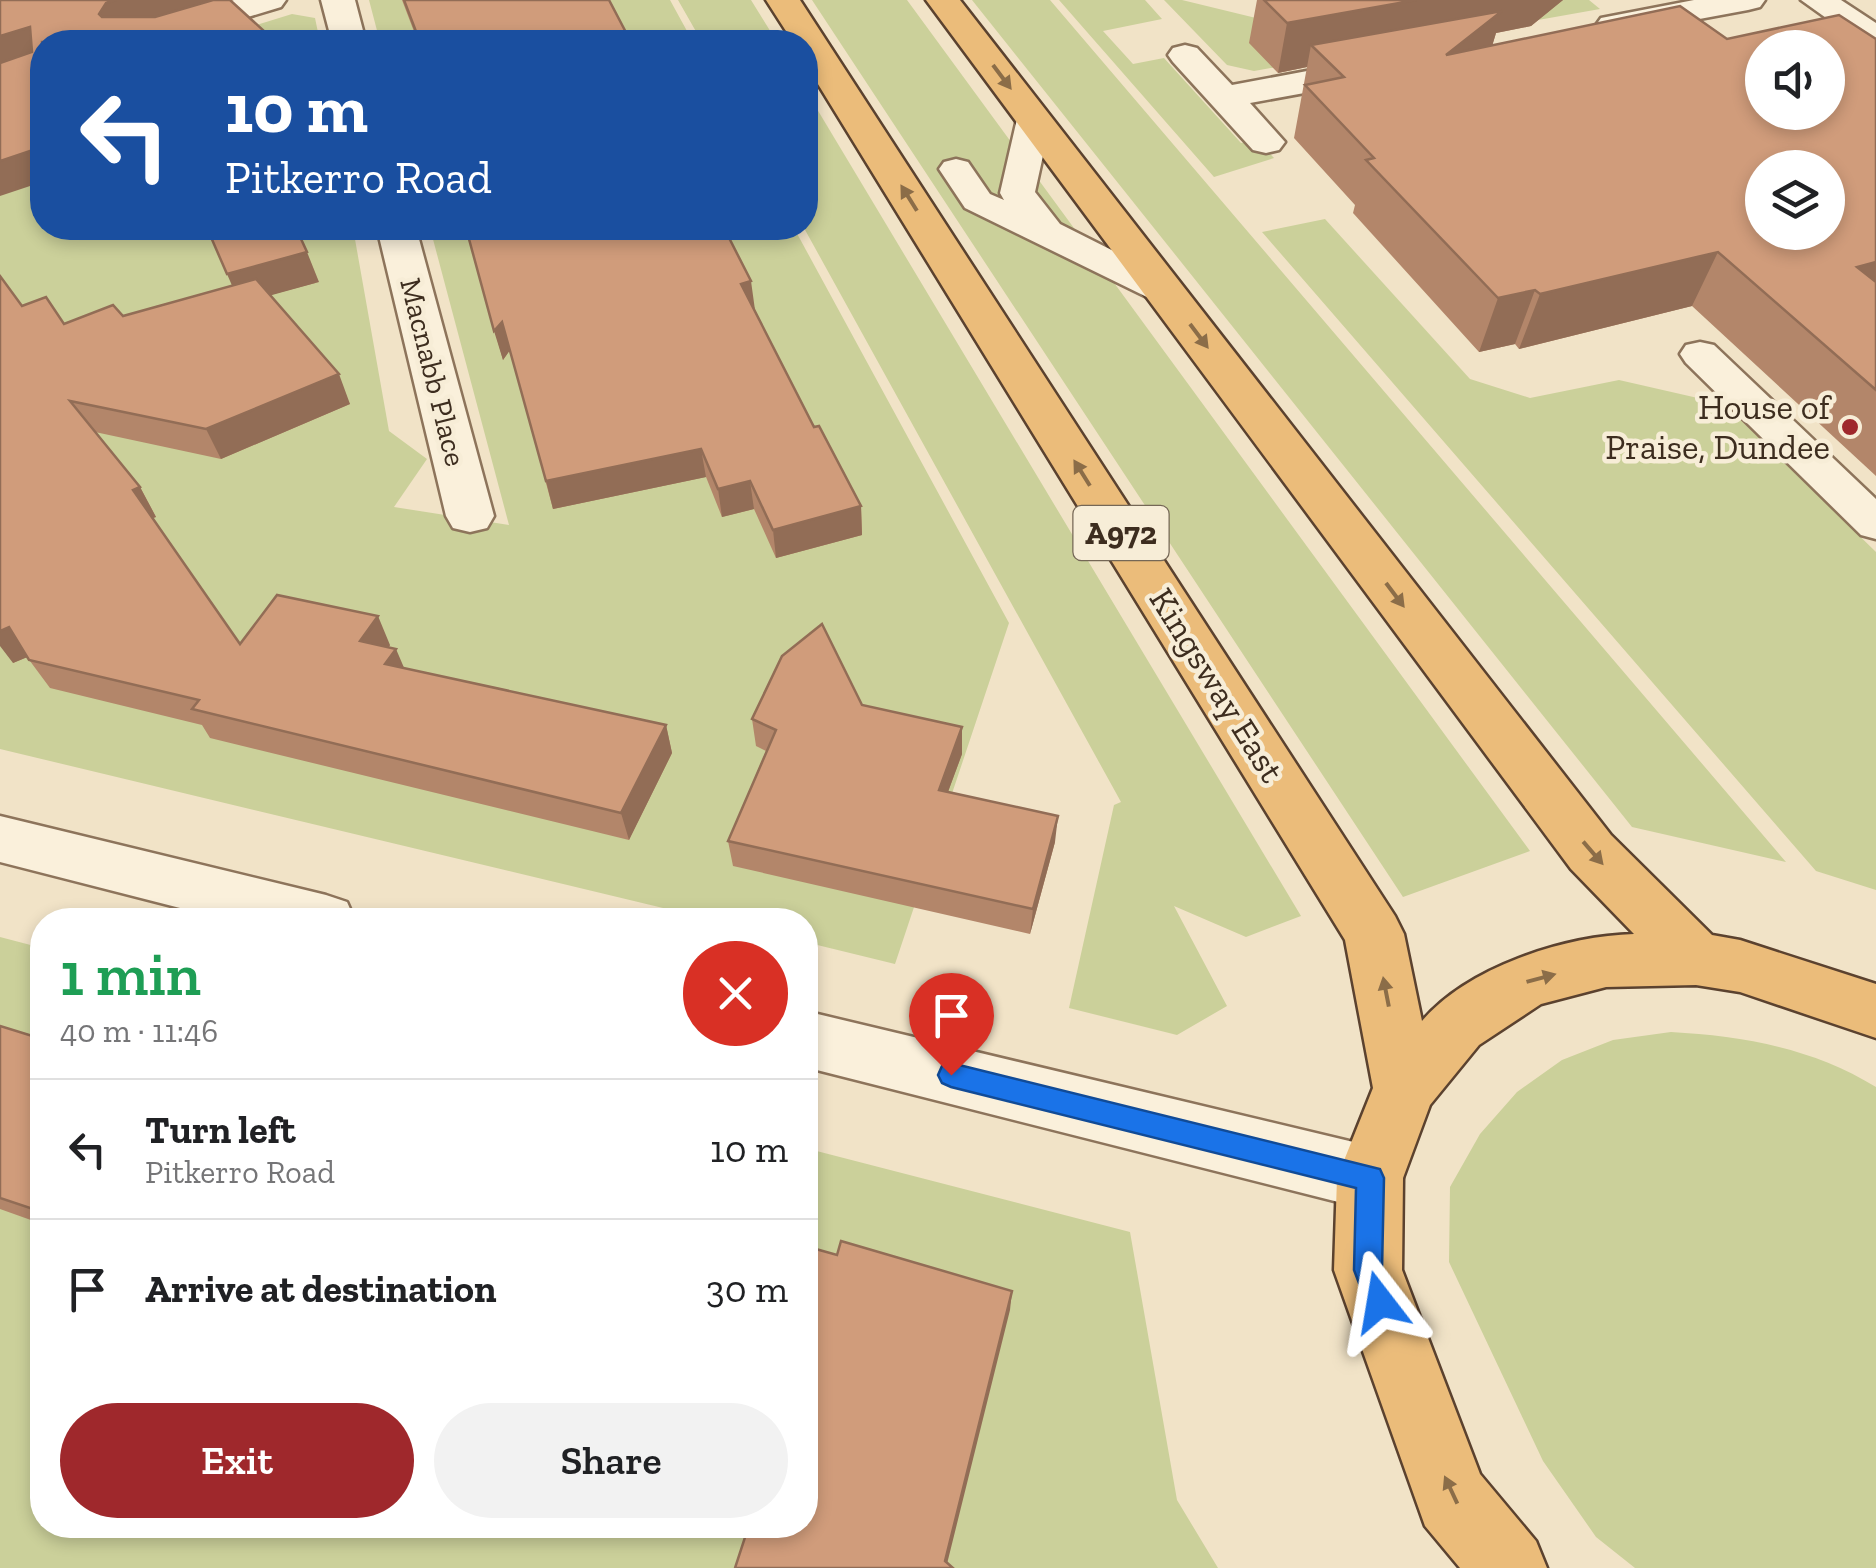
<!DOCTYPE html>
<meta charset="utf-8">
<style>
body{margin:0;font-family:"Zilla Slab",serif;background:#f2f2f2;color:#202124;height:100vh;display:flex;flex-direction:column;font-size:38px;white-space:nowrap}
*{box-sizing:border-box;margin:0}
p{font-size:32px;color:#757577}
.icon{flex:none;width:55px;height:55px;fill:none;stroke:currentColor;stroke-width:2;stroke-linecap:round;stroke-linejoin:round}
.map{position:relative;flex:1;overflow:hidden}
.panel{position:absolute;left:30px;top:908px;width:788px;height:630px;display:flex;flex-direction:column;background:#fff;border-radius:40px;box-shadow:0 5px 15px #0003}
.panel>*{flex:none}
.banner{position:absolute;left:30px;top:30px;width:788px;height:210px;border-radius:40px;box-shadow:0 5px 15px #0003;background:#1a4fa0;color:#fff;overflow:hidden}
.tools{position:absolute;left:1745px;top:30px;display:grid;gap:20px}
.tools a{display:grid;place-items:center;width:100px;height:100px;border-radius:50%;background:#fff;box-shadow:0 5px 15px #0003;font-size:50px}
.pin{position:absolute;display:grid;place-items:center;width:85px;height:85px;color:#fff;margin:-102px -42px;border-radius:50% 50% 50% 0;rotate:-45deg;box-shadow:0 0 10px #0007}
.pin .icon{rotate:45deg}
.me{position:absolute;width:110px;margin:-55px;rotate:346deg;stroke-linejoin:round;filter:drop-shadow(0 0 8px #0008)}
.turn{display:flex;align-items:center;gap:35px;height:210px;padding:0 30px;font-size:45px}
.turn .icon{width:130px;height:130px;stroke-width:2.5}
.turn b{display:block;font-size:70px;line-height:85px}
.round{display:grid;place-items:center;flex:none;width:105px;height:105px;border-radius:52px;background:#f2f2f2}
.head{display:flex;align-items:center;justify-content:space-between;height:170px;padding:0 30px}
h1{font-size:60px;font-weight:600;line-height:75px;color:#1e9e55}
.primary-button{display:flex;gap:20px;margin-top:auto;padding:20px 30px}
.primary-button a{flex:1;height:115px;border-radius:60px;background:#9f282c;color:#fff;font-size:40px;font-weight:600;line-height:115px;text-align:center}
.primary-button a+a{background:#f2f2f2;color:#202124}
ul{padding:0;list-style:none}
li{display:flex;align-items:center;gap:30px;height:140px;padding:0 30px;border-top:2px solid #e0e0e0}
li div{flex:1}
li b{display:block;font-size:38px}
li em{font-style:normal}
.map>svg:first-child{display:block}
.green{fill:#cbd09a}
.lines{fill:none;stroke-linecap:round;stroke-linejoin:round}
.service-casing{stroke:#8d745b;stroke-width:5}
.minor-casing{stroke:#8d745b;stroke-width:5}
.tertiary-casing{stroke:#8d745b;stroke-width:5}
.trunk-casing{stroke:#5b422f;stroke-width:5}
.service{fill:#faf0db;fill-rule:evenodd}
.minor{fill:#faf0db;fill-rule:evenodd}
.tertiary{fill:#faf0db;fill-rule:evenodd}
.trunk{fill:#ebbc7a;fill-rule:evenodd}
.wall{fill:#b3866a}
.shaded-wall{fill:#926d56}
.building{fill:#d09c7b;stroke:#926d56;stroke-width:2.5;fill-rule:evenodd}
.oneway{fill:#8b6d48}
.route{fill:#1a73e8;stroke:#114b97;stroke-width:2.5}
.poi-dot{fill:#9f282c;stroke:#f7edd7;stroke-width:4}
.labels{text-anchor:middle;stroke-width:9;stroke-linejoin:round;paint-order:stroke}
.far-street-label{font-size:30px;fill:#3d2d1f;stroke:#f7edd7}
.shield{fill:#f7edd7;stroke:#756756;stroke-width:2.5}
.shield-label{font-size:32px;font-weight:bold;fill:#3d2d1f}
.poi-label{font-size:35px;fill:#3d2d1f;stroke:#f7edd7;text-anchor:end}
.street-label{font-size:35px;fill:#3d2d1f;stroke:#f7edd7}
</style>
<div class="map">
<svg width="1876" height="1568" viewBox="0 0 1876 1568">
<rect width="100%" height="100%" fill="#f1e3c7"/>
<!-- green -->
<path class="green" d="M369,0H670L693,42H380Z
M678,0H751L777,42H702Z
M812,0H907L1530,851L1403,897Z
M972,0H1050L1786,862L1632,827Z
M1059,0H1145L1162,19L1103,31L1133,64L1164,58L1241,143L1257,140L1274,158L1214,177Z
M1164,0H1182L1256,18L1507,0H1589L1600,9L1254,71L1227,65Z
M292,14L315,18L320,42H202Z
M805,89L1301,916L1246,937L1174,906L1227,1006L1177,1035L1069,1008L1114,805L1121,802L804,228Z
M42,94V228H353L389,431L427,459L394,507L509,525L430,228H794L1009,623L895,964L805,942V920H713L0,749V107Z
M1325,219L1470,379L1530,398L1619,380L1724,404L1876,552V890L1816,871L1262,232Z
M0,937L42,948V1525H805V1148L1130,1232L1177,1500L1218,1568H0Z
M1671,1032C1743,1036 1813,1048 1876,1087V1568H1635L1596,1537L1543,1461L1449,1262L1450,1187L1480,1134L1517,1092L1562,1060L1613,1040Z"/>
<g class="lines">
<defs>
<path id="service" d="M1034,109L1046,112L1051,119L1035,192L1060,224L1179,284L1185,292L1179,300L1166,303L1153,300L965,208L939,169L944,162L956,159L968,162L990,194L1004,200L1000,193L1017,119L1022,112Z
M1700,342L1714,345L1876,499V539L1861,535L1686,363L1680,354L1686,345Z"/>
<path id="minor" d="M234,0H286L281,7L166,42H115L120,35Z
M321,0H355L366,42H332Z
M1694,0H1765L1760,7L1748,10L1613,35L1601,32L1596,25L1601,18Z
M1801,0H1841L1876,23V48L1864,45Z
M1185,45L1197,48L1232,85L1376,58L1388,62L1394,69L1388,76L1376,80L1250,103L1285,142L1279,150L1266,153L1253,150L1173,62L1168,55L1173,48Z
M377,228H416L494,516L487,528L470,532L453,528L446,516Z"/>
<path id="tertiary" d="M0,816L326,895L347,902L355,920H227L0,862Z
M805,1011L1370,1146L1393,1156L1403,1178L1393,1200L1370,1210L805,1067Z"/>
<path id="trunk" d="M766,0H800L1395,916L1404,934L1422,1021C1468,967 1564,936 1634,934L1571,869L926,0H960L1611,835L1712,935L1740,940L1876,984V1038L1740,992L1696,985L1606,987L1541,1004L1479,1045L1430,1105L1403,1178L1402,1270L1480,1474L1536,1541L1547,1568H1460L1425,1526L1334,1270L1337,1178L1373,1088L1345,940L805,63V42H793Z"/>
</defs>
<!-- service casing -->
<use href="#service" class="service-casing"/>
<!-- minor casing -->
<use href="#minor" class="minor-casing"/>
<!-- tertiary casing -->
<use href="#tertiary" class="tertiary-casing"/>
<!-- trunk casing -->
<use href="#trunk" class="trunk-casing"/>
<!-- service -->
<use href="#service" class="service"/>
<!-- minor -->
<use href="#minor" class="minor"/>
<!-- tertiary -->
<use href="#tertiary" class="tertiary"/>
<!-- trunk -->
<use href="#trunk" class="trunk"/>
</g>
<!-- wall -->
<path class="wall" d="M402,0H609L631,42H418Z
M1257,0H1563L1531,26L1496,33L1492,46L1727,39H1876V476L1692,306L1519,349L1515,344L1479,352L1353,213L1355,205L1294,138L1307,67L1278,73L1249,43Z
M466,228L754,310L814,427L861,506L862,535L776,558L754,509L722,517L706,477L553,509L510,350L503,360Z
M319,282L270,295L350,404L221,459L95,432L140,487L156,517L153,518L240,644L390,645L389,647L404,668L666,725L672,753L629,840L210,738L202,725L50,688L27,657L13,663L22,306L64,324L123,316Z
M862,705L962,727V754L948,792L1055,842L1030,934L733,866L728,841L766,751L756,746L752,719Z
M0,1026L42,1039V1224L0,1209Z"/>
<!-- shaded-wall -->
<path class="shaded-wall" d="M116,0H213L119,31L99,14L106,3Z
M1416,0H1563L1531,26L1496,33L1487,63L1311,45L1307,67L1278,73L1287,23Z
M30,27L42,52L0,69V36Z
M42,147V182L0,196V161Z
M307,252L319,282L240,304L227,274Z
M1718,252L1692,306L1519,349L1540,294Z
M1876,262V308L1857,267Z
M751,281L755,310L741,284Z
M1535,290L1515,344L1479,352L1498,298Z
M502,322L510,350L503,360L494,331Z
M339,374L350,404L221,459L206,429Z
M701,449L706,477L553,509L546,481Z
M750,481L754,509L722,517L718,489Z
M140,487L156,517L150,519L133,490Z
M861,506L862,535L776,558L773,530Z
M378,616L390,645L374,670L360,641Z
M9,627L30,656L13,663L0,646V631Z
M396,649L408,677L385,664Z
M666,725L672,753L629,840L621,813Z
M962,727V754L939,816V790Z
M1058,816L1055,842L1030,934L1033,909Z
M1012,1291L1010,1310L946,1568L945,1561Z"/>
<!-- building -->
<path class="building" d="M0,0H116L106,3L99,14L102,17H155L213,0H230L276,42H42V147L0,161V63L32,52L30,27L0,36Z
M404,0H609L631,42H420Z
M1264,0H1416L1287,23Z
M1680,6L1727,39L1839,15L1876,39V262L1857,267L1876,282V390L1718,252L1540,294L1535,290L1498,298L1366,160L1374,158L1305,85L1344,77L1311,45L1502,11L1446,55ZM1762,48H1828V112H1762ZM1762,168H1828V232H1762Z
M207,228H296L307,252L227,274Z
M466,228H724L751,281L741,284L814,427L819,426L861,506L773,530L750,481L718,489L701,449L546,481L502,322L494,331Z
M0,276L22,306L46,297L64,324L113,305L123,316L256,279L339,374L206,429L70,401L140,487L133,490L240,644L277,595L378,616L360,641L396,649L385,664L666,725L621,813L192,709L199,700L29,660L9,627L0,631Z
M822,624L862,705L962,727L939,790L1058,816L1033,909L728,841L776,730L752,719L782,656Z
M0,1026L42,1039V1212L0,1198Z
M841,1241L1012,1291L945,1561L953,1568H735L749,1525H805V1246L837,1255Z"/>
<!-- one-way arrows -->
<defs><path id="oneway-solid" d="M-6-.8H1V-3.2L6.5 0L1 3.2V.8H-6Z" transform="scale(2.5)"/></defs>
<g class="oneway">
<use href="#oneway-solid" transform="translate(1002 77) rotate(53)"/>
<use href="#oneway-solid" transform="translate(909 198) rotate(-122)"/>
<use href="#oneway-solid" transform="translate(1199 336) rotate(53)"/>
<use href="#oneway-solid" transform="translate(1082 473) rotate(-122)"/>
<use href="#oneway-solid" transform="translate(1395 595) rotate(53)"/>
<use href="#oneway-solid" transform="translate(1593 853) rotate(49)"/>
<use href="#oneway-solid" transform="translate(1541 978) rotate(-15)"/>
<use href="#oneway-solid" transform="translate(1386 992) rotate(-101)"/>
<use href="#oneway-solid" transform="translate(1451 1490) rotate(-115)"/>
</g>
<!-- route -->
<path class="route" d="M951,1063L1380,1169L1384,1178L1382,1270L1395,1302L1390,1312L1380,1317L1370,1312L1354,1270L1356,1188L951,1087L942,1083L938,1075L942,1066Z"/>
<!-- markers -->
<circle class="poi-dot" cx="1850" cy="427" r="10"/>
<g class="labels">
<!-- far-street labels -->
<g class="far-street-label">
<text transform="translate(433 372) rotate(76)" y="10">Macnabb Place</text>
</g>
<!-- shield labels -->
<rect class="shield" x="1073.5" y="506" width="95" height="54" rx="8"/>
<g class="shield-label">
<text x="1121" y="544">A972</text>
</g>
<!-- poi labels -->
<g class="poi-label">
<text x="1830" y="419">House of<tspan x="1830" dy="40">Praise, Dundee</tspan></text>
</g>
<!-- street labels -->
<g class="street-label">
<text transform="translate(1217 685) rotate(58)" y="12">Kingsway East</text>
</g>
</g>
</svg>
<div class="tools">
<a><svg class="icon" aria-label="sound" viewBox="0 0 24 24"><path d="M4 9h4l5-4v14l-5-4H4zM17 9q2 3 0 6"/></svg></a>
<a><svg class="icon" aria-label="layers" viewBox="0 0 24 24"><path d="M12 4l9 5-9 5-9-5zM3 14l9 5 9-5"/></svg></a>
</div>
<div class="pin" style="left:951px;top:1075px;background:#d93025"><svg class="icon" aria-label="arrive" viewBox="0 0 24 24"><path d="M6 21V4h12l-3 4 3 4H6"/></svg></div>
<svg class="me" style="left:1380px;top:1302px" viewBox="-20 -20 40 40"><path d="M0-17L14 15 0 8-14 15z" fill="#1a73e8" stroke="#fff" stroke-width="4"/></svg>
<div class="banner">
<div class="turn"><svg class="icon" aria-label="left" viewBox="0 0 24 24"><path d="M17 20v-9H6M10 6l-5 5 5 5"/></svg><div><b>10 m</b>Pitkerro Road</div></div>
</div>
<section class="panel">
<div class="head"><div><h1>1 min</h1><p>40 m · 11:46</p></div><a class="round" style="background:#d93025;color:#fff"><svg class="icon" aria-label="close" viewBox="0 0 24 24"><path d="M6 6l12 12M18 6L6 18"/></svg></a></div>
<ul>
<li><svg class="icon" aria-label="left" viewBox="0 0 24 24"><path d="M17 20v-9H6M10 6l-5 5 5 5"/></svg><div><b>Turn left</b><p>Pitkerro Road</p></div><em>10 m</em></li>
<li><svg class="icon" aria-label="arrive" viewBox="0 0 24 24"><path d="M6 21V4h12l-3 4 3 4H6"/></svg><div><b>Arrive at destination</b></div><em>30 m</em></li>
</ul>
<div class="primary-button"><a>Exit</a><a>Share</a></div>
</section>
</div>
